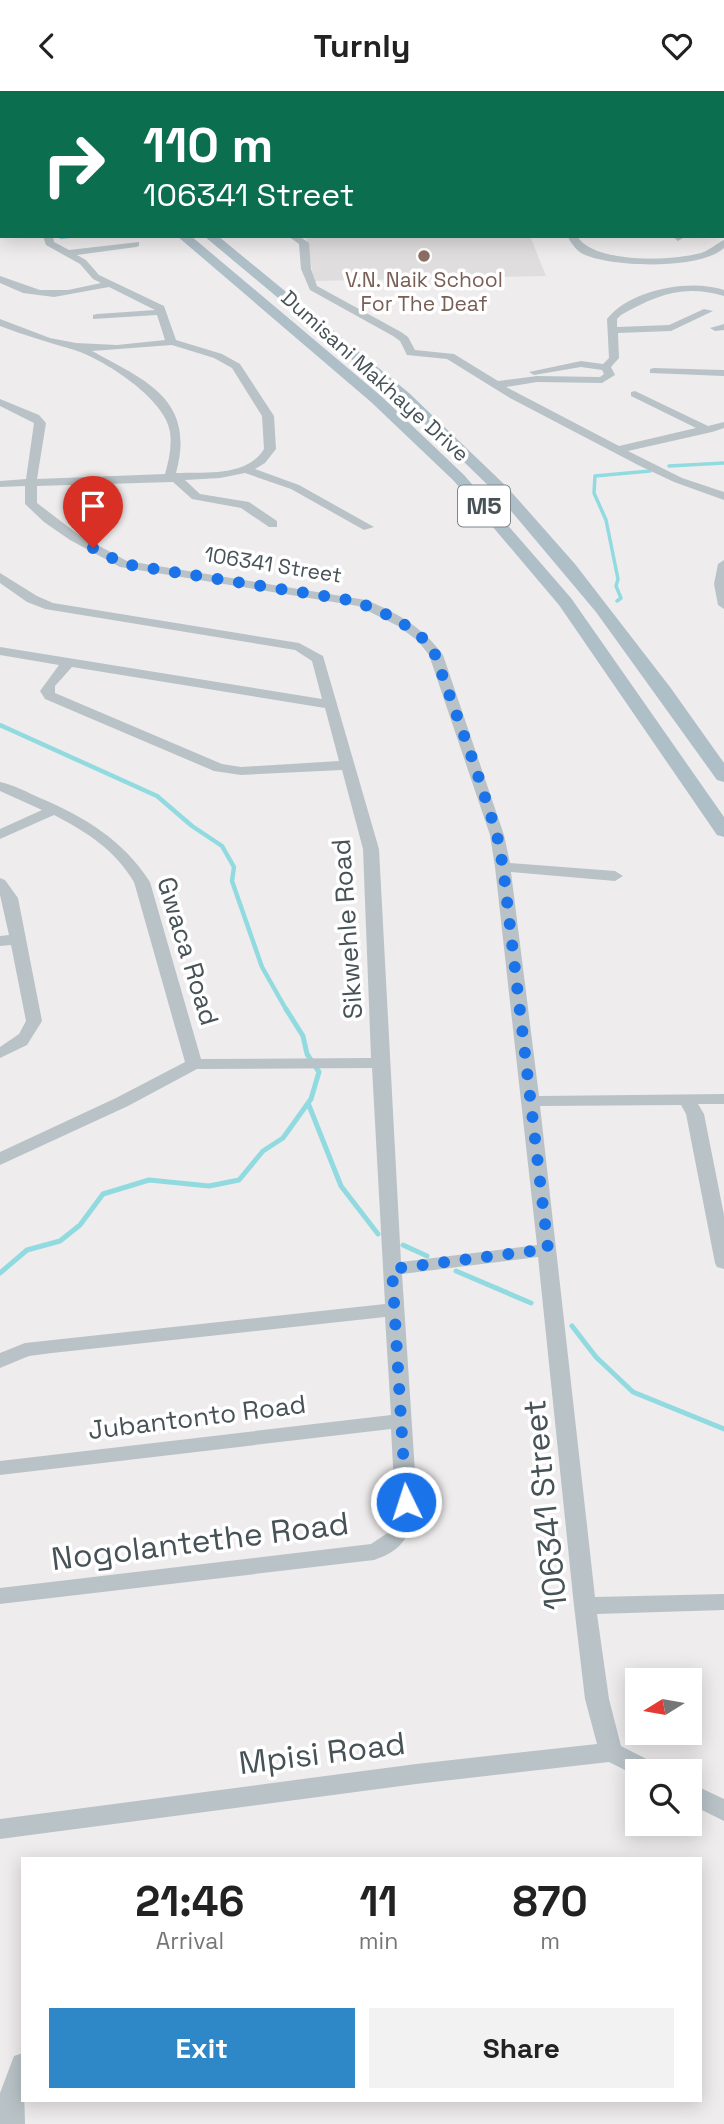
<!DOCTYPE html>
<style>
body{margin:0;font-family:"Space Grotesk",sans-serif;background:#f2f2f2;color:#222;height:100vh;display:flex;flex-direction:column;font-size:26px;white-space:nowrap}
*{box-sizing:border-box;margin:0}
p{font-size:23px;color:#767676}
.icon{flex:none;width:38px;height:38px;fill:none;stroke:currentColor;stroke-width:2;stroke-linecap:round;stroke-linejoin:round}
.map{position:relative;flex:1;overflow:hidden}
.side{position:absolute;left:21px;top:1766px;width:681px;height:245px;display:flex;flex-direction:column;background:#fff;border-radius:0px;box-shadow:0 4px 18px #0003}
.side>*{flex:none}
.banner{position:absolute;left:0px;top:0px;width:724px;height:147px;box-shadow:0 4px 18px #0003;background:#0b6e4f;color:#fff;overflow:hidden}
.needle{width:46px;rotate:259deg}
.fabs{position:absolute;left:625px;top:1577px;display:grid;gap:14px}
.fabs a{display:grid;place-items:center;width:77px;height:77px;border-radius:0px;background:#fff;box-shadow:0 4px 18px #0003;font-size:35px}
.pin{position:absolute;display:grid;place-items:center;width:60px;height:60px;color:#fff;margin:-72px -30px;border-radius:50% 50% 50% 0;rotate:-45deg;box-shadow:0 0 7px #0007}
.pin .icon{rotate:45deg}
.me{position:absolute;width:77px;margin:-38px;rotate:356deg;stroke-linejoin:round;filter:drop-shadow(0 0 5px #0008)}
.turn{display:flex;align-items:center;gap:24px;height:147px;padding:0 28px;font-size:32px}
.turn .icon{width:91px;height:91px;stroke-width:2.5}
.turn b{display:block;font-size:49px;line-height:60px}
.eta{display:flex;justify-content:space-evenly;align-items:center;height:119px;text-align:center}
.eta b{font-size:42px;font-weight:600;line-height:49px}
.action{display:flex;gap:14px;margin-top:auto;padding:14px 28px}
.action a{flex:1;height:80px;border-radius:0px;background:#2e88c7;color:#fff;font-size:28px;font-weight:600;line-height:80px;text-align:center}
.action a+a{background:#f2f2f2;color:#222}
header{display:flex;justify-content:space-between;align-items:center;height:91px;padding:0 28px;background:#fff;font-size:32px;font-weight:600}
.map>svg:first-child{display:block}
.education{fill:#e0ddde}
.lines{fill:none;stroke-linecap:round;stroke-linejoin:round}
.stream-far3{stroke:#91dbe0;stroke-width:2.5}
.stream-far2{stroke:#91dbe0;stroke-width:3.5}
.stream-far1{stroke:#91dbe0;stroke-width:4.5}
.stream{stroke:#91dbe0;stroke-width:5}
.minor{fill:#b9c3c7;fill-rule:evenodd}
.major{fill:#afbfc8;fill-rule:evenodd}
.route{stroke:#1a73e8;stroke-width:12;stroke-dasharray:0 21.6}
.education-dot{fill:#8d6e63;stroke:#fff;stroke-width:2.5}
.labels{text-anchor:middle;stroke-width:7;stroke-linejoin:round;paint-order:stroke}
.far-education-label{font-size:21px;fill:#785e54;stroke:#fff}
.far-street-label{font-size:21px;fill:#475257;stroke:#fff}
.shield{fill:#fff;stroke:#7e8689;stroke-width:2}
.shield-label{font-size:24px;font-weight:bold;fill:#475257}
.street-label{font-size:26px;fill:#475257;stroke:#fff}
.near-street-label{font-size:32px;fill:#475257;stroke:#fff}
</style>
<header><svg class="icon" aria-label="back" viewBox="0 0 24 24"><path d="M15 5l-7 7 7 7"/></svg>Turnly<svg class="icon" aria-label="heart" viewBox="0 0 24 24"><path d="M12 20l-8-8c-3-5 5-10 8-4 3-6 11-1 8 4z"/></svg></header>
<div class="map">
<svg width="724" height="2033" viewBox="0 0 724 2033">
<rect width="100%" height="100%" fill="#efeced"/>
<!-- education -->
<path class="education" d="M306,145H530L546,185L314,190Z"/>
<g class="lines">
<!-- stream-far3 -->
<path class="stream-far3" d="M694,2L716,0
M61,147L75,145"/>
<!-- stream-far2 -->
<path class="stream-far2" d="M669,375L724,372
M617,510L621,507L616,495L618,488L606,429L594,402L595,385L650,380"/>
<!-- stream-far1 -->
<path class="stream-far1" d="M0,634L157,705L192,735L222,755L234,776L232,790L262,876L287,920"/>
<!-- stream -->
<path class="stream" d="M308,1012L341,1095L378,1143
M403,1154L427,1165
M456,1180L531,1212
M0,1182L27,1159L60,1150L80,1134L103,1103L149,1089L209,1095L239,1089L263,1060L283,1047L311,1008L319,981L307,963L303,945L286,918
M572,1235L596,1266L633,1301L724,1338"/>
<!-- minor -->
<path class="minor" d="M186,0H196L184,2Z
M603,0H611L612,2H604Z
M0,90L2,91V97L0,96Z
M43,145H53L54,151L69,159L139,151V155L136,156L77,164L86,169L99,184L164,215L176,249L222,263L240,273L274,325L276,358L265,372L255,378L299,394L374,436L364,439L291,398L245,382L220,387L185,389L200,403L249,411L277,430V436H269L241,417L192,408L173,391L37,395V412L79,444L127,470L366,509C396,521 424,537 443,564L504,744L510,772L615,780L623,785L615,790L511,781L539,1005L724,1003V1013H698L704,1023L724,1124V1178L717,1176L715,1172L686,1023L681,1014L540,1015L595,1506L724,1503V1519L597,1523L609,1608L621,1655L656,1673L660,1680H637V1685L609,1671L416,1693L0,1748V1728L416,1673L597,1653L585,1608L574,1515L538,1166L402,1183L417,1411C412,1441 405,1459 374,1469L0,1513V1497L371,1453L389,1441L395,1411L391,1338L0,1384V1370L391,1324L385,1226L52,1262L29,1265L0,1277V1262L25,1252L385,1213L372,977L197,978L128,1015L0,1074V1061L116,1007L185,971L134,791C115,759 87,741 54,724L0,748V738L42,719L0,700V691C14,694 27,701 40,707C85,726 123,749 150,791L201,968L371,967L363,758L342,679L241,684L214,680L45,608L40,600L59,574L0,564V556L322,608L312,570L295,559L45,518L27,511L0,492V482L37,505L53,512L299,552L323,565L379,758L401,1171L537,1154L495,776L490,744L429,564L418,550L398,535L358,515L120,476L70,449L44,431L25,413V395L0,396V390L26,388L34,332L0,315V308L39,324L46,332L37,388L165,383C169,369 172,356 170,341C166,308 101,266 71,258C47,251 24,244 0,235V228L50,247L76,252L117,254L165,249L157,224L93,228V224L97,223L155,219L109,196L54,206L23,202L0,192V185L40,199H68L101,192L93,188L80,173L46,154ZM172,254L214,267L232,277L262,325L264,358C247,386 205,381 176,382C196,309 147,290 92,260ZM72,576L325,617L339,670L241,676L222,673L55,602V595Z
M288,145H299L309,152L311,178L317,195L401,241L408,246L415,259L454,263L498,290L537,285L600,286L604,283L602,279L581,276L534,284L529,281L581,270L603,273L609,267L607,228C629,199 690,187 724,199V205C683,193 657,204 621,224L617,228V236L669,234L704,218L713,220L671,240L618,242L619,267L611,276L615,284L602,292L537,291L506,296L619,355L696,337L631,305V301L635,300L708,335L724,331V337L712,341L628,360L682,387L724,401V409L674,391L638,374L510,307L447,268L407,264L400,250L393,245L310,199L301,178L299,153Z
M567,145H577C593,173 673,170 701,162C710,159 716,153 724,149V157C701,179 609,177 581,162C575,158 571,151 567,145Z
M672,145H682L683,147L678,150Z
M724,233V239L715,240L710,237Z
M654,277L724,279V285L650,282V278Z
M724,469V518L718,514L714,493L718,473Z
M0,787L5,789L18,807L42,930L27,954L0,967V956L19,943L26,930L11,854L0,855V845L9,844L0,804Z
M690,1692L724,1708V1730L690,1713Z
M23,1962L25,2033H0V2002L14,1965Z"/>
<!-- major -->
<path class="major" d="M48,0H58V2H48Z
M86,0H96L97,2H87Z
M177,145H191L381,305L464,384L571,507L724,726V746L717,744L559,514L454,390L371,311Z
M204,145H218L409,302L507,396L575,473L670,596L724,672V691L717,689L596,521L496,402L399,308Z"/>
</g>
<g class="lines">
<!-- route -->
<path class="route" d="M93,457L124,473L349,509C378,517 414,535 433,558L476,678L497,744L503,776L548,1158L392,1178L406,1411"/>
</g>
<!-- markers -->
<circle class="education-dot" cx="424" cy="165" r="7"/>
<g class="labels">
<!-- far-education labels -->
<g class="far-education-label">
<text x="424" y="196">V.N. Naik School<tspan x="424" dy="24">For The Deaf</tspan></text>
</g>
<!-- far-street labels -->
<g class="far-street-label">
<text transform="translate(375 285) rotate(42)" y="7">Dumisani Makhaye Drive</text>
<text transform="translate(273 474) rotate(9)" y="7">106341 Street</text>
</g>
<!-- shield labels -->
<rect class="shield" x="458" y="394.5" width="52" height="41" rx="5"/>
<g class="shield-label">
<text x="484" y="423">M5</text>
</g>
<!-- street labels -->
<g class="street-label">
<text transform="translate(347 838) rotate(-94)" y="9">Sikwehle Road</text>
<text transform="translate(188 860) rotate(73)" y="9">Gwaca Road</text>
<text transform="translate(197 1326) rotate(-7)" y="9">Jubantonto Road</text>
</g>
<!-- near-street labels -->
<g class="near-street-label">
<text transform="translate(545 1414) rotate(-96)" y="11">106341 Street</text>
<text transform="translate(200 1450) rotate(-7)" y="11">Nogolantethe Road</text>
<text transform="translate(322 1662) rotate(-7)" y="11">Mpisi Road</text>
</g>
</g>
</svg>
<div class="fabs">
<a><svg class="needle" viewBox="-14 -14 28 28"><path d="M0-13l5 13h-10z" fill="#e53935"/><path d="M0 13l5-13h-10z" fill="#767676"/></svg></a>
<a><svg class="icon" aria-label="search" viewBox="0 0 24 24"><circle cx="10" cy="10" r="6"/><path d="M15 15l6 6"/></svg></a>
</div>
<div class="pin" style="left:93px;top:457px;background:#d93025"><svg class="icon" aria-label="arrive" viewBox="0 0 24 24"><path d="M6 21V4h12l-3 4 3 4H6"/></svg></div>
<svg class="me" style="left:406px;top:1411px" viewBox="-20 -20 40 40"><circle r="17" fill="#1a73e8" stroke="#fff" stroke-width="3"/><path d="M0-11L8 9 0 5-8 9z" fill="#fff"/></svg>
<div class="banner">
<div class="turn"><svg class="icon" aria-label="right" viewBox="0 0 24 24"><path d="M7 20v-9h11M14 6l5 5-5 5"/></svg><div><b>110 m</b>106341 Street</div></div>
</div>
<section class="side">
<div class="eta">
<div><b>21:46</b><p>Arrival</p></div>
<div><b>11</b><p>min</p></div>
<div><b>870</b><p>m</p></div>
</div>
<div class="action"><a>Exit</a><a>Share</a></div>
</section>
</div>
